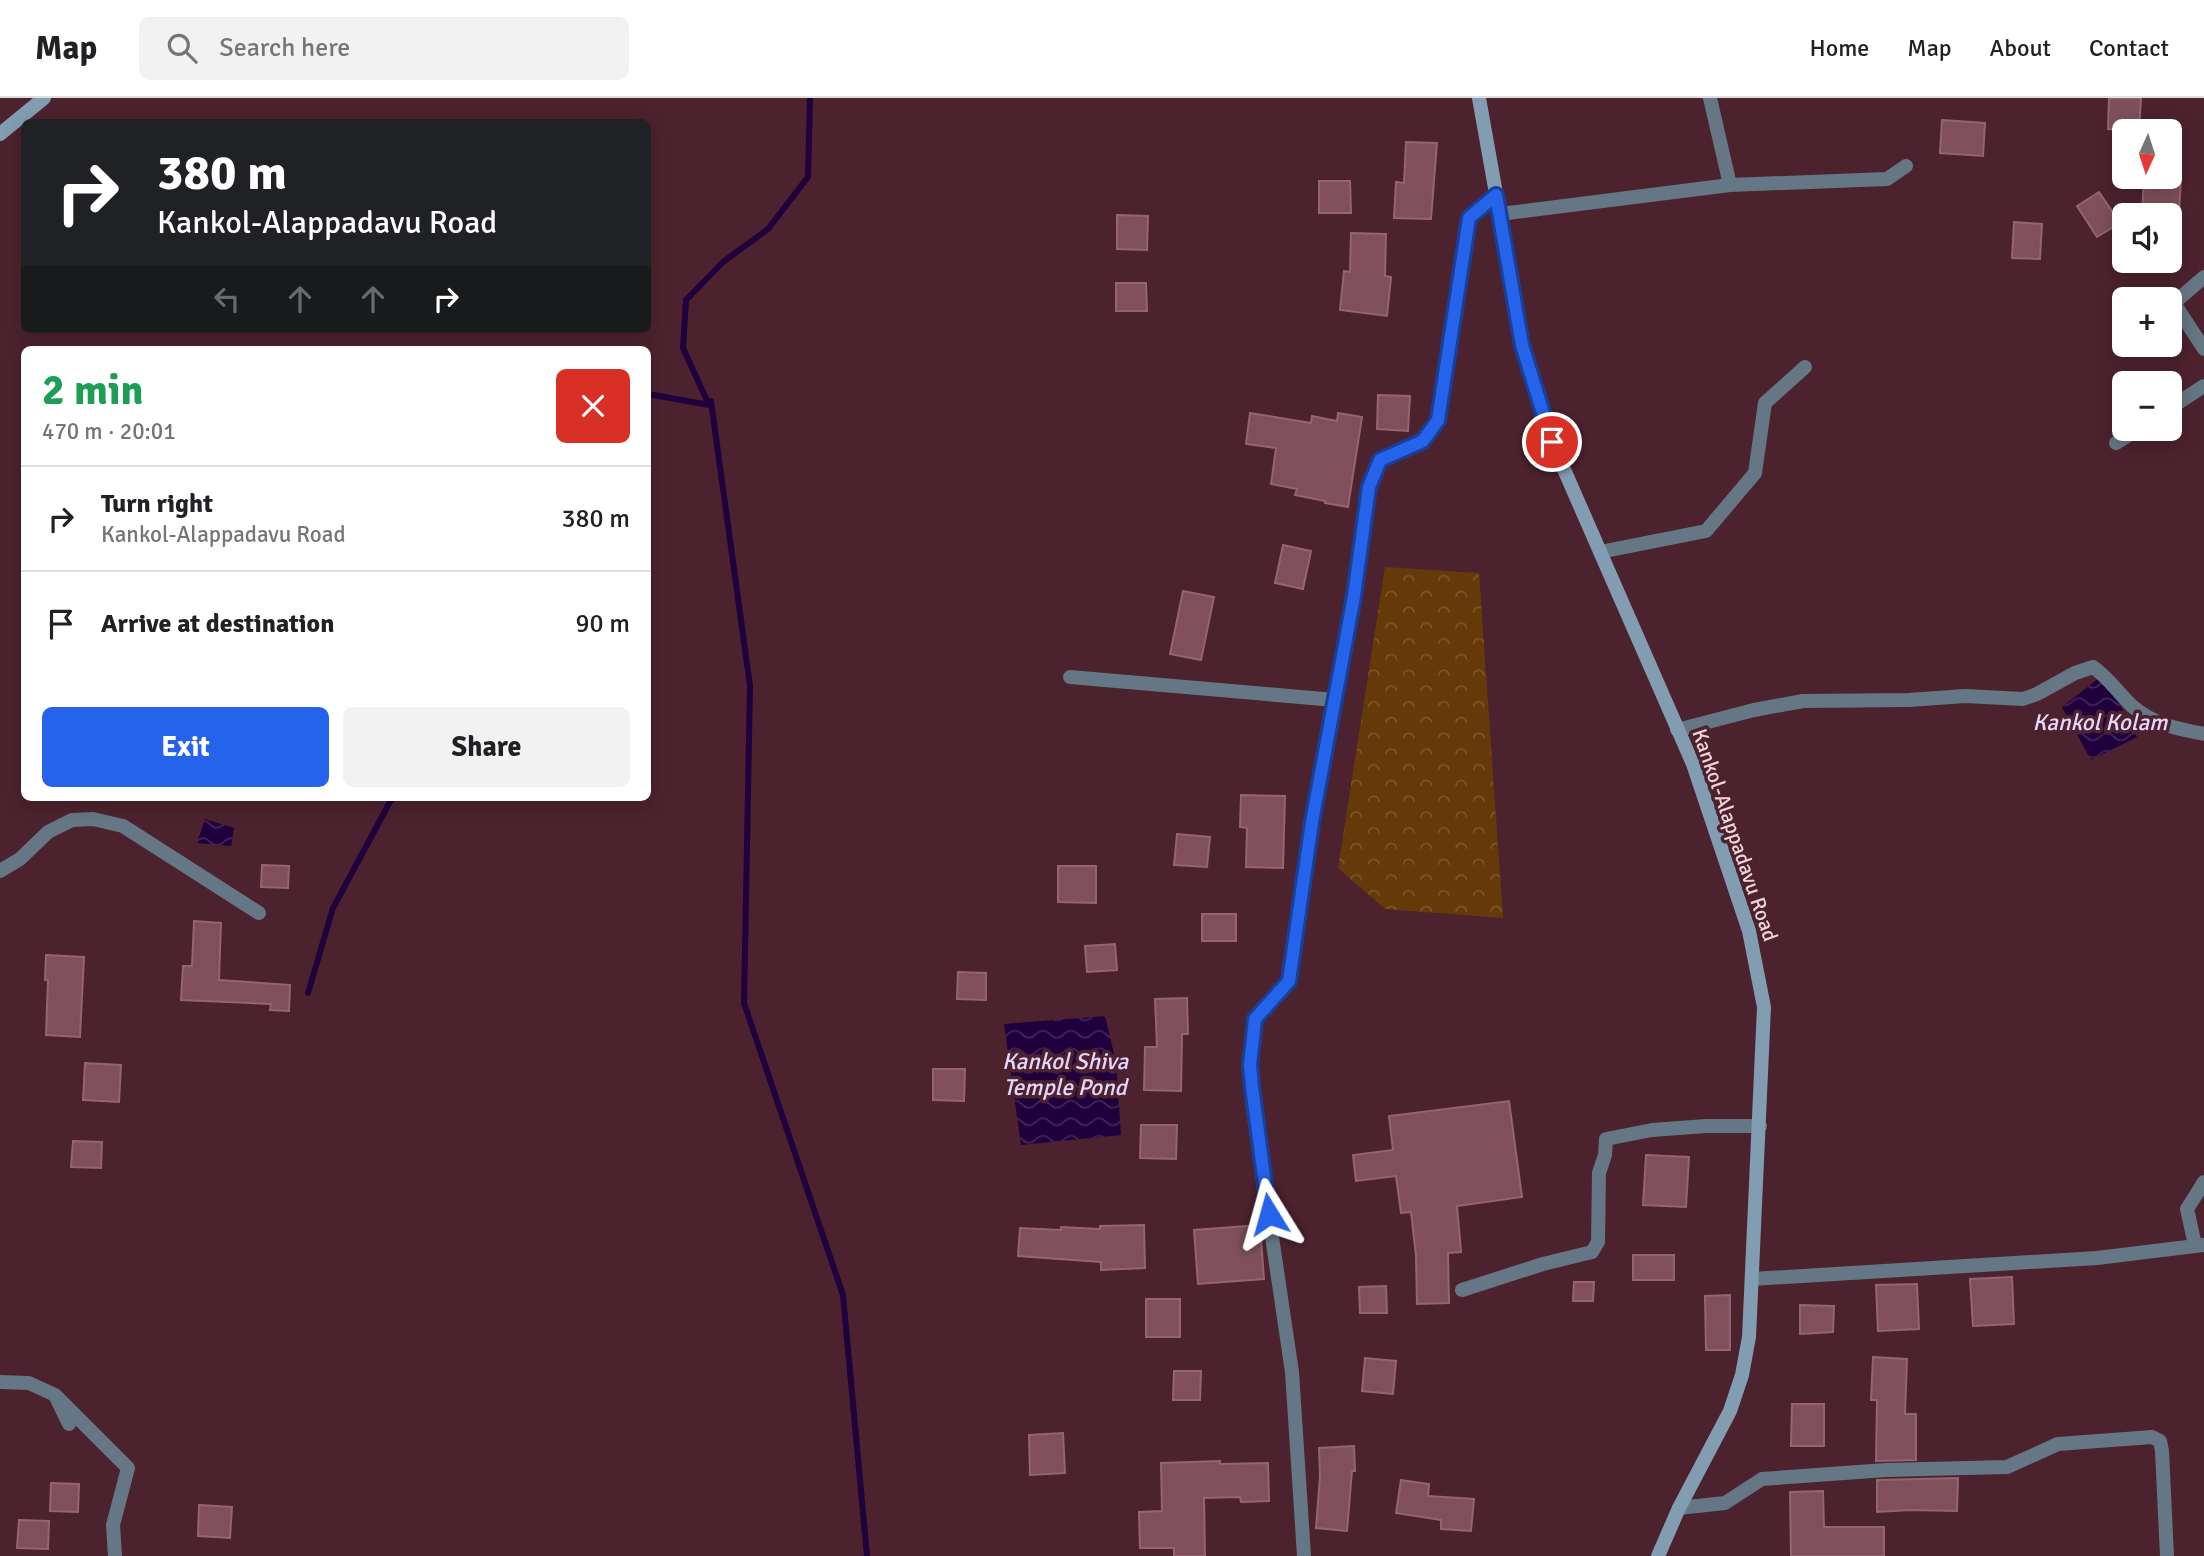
<!DOCTYPE html>
<meta charset="utf-8">
<style>
body{margin:0;font-family:Signika,sans-serif;background:#f2f2f2;color:#202124;height:100vh;display:flex;flex-direction:column;font-size:26px;white-space:nowrap}
*{box-sizing:border-box;margin:0}
p{font-size:23px;color:#757577}
.icon{flex:none;width:38px;height:38px;fill:none;stroke:currentColor;stroke-width:2;stroke-linecap:round;stroke-linejoin:round}
.map{position:relative;flex:1;overflow:hidden}
.drawer{position:absolute;left:21px;top:248px;width:630px;height:455px;display:flex;flex-direction:column;background:#fff;border-radius:10px;box-shadow:0 4px 18px #0003}
.drawer>*{flex:none}
.guide{position:absolute;left:21px;top:21px;width:630px;height:214px;border-radius:10px;box-shadow:0 4px 18px #0003;background:#202124;color:#fff;overflow:hidden}
.needle{width:46px;rotate:183deg}
.controls{position:absolute;left:2112px;top:21px;display:grid;gap:14px}
.controls a{display:grid;place-items:center;width:70px;height:70px;border-radius:10px;background:#fff;box-shadow:0 4px 18px #0003;font-size:35px}
.pin{position:absolute;display:grid;place-items:center;width:60px;height:60px;color:#fff;margin:-30px;border:4px solid #fff;border-radius:50%;box-shadow:0 2px 7px #0007}
.me{position:absolute;width:77px;margin:-38px;rotate:352deg;stroke-linejoin:round;filter:drop-shadow(0 0 5px #0008)}
.turn{display:flex;align-items:center;gap:24px;height:147px;padding:0 21px;font-size:32px}
.turn .icon{width:91px;height:91px;stroke-width:2.5}
.turn b{display:block;font-size:49px;line-height:60px}
.lanes{display:flex;align-items:center;height:66px;padding:0 21px;background:#0003;justify-content:center;gap:35px;direction:ltr}
.lanes .off{opacity:.35}
.round{display:grid;place-items:center;flex:none;width:74px;height:74px;border-radius:10px;background:#f2f2f2}
.headline{display:flex;align-items:center;justify-content:space-between;height:119px;padding:0 21px}
h1{font-size:42px;font-weight:700;line-height:52px;color:#1e9e55}
.action{display:flex;gap:14px;margin-top:auto;padding:14px 21px}
.action a{flex:1;height:80px;border-radius:10px;background:#2563eb;color:#fff;font-size:28px;font-weight:700;line-height:80px;text-align:center}
.action a+a{background:#f2f2f2;color:#202124}
ul{padding:0;list-style:none}
li{display:flex;align-items:center;gap:21px;height:105px;padding:0 21px;border-top:2px solid #e0e0e0}
li div{flex:1}
li b{display:block;font-size:26px}
li em{font-style:normal}
header{display:flex;align-items:center;gap:42px;box-sizing:border-box;height:98px;padding:0 35px;background:#fff;border-bottom:2px solid #e0e0e0}
header strong{font-size:33px}
nav{display:flex;gap:38px;margin-inline-start:auto;font-size:24px}
.search{width:490px;height:63px;background:#f2f2f2;display:flex;align-items:center;gap:18px;box-sizing:border-box;padding:0 24px;border-radius:10px;color:#757577;font-size:26px}
.map>svg:first-child{display:block}
.park{fill:url(#park-crowns)}
.water{fill:url(#water-waves)}
.lines{fill:none;stroke-linecap:round;stroke-linejoin:round}
.stream{stroke:#20003c;stroke-width:6}
.building{fill:#7f505c;stroke:#956471;stroke-width:2}
.street{stroke:#657684;stroke-width:14}
.secondary{stroke:#829db2;stroke-width:14}
.route-casing{stroke:#184099;stroke-width:18}
.route{stroke:#2563eb;stroke-width:12}
.labels{text-anchor:middle;stroke-width:7;stroke-linejoin:round;paint-order:stroke}
.street-label{font-size:21px;fill:#f0d4da;stroke:#4c222e}
.water-label{font-size:23px;font-style:italic;fill:#e6d7fe;stroke:#4c222e}
</style>
<header>
<strong>Map</strong>
<div class="search"><svg class="icon" aria-label="search" viewBox="0 0 24 24"><circle cx="10" cy="10" r="6"/><path d="M15 15l6 6"/></svg>Search here</div>
<nav><a>Home</a><a>Map</a><a>About</a><a>Contact</a></nav>
</header>
<div class="map">
<svg width="2204" height="1458" viewBox="0 0 2204 1458">
<defs>
<pattern id="park-crowns" width="20" height="18" patternUnits="userSpaceOnUse" patternTransform="scale(1.75)"><rect width="20" height="18" fill="#653a08"/><path d="M2 6a3 3 0 1 1 6 0M12 15a3 3 0 1 1 6 0" fill="none" stroke="#7b562b"/></pattern>
<pattern id="water-waves" width="16" height="10" patternUnits="userSpaceOnUse" patternTransform="scale(1.75)"><rect width="16" height="10" fill="#20003c"/><path d="M0 5q4-4 8 0t8 0" fill="none" stroke="#412458"/></pattern>
</defs>
<rect width="100%" height="100%" fill="#4c222e"/>
<!-- park -->
<path class="park" d="M1385,469L1479,475L1503,820L1385,811L1338,770Z"/>
<!-- water -->
<path class="water" d="M2104,576L2137,639L2091,662L2062,609Z
M205,721L234,730L231,748L197,745Z
M1105,918L1116,964L1121,1037L1021,1047L1004,926Z"/>
<g class="lines">
<!-- stream -->
<path class="stream" d="M648,296L709,307
M711,303L750,588L744,905L843,1197L867,1458
M709,307L683,250L686,202L723,164L768,131L808,79L810,0
M308,895L333,810L392,700"/>
</g>
<!-- building -->
<path class="building" d="M2109,0H2141L2139,33L2108,31Z
M1942,22L1985,25L1983,58L1940,55Z
M1406,44L1437,45L1431,121L1394,120L1396,84L1404,85Z
M2144,79H2181L2179,117H2142Z
M1319,83H1350L1351,115H1319Z
M2099,94L2120,125L2097,139L2077,108Z
M1117,117L1148,118L1147,152L1117,151Z
M2014,124L2042,126L2040,161L2012,160Z
M1351,135L1386,136L1385,178L1391,179L1387,218L1340,212L1344,173L1350,174Z
M1116,185H1146L1147,213H1116Z
M1378,297L1410,298L1408,333L1377,331Z
M1250,315L1311,325L1312,318L1337,323L1338,315L1362,319L1348,409L1325,405V403L1295,397L1297,391L1271,386L1276,350L1246,346Z
M1283,447L1311,453L1303,491L1275,485Z
M1183,493L1214,499L1201,562L1170,556Z
M1241,697L1285,698L1283,770L1246,769L1247,730L1240,729Z
M1177,736L1210,739L1207,769L1174,767Z
M262,767L289,768L288,790L261,789Z
M1058,768H1096V805L1058,804Z
M1202,816H1236V843H1202Z
M194,823L221,825L219,882L290,887L289,913L270,912L271,906L181,902L183,868H192Z
M1115,846L1117,872L1087,874L1085,848Z
M46,857L84,859L80,939L46,937L48,882H45Z
M958,874L986,875V902L957,901Z
M1187,900L1188,936H1182L1181,993L1144,992L1145,949H1157L1155,901Z
M85,965L121,967L119,1004L83,1002Z
M933,971H965L964,1003L933,1002Z
M1509,1003L1522,1099L1457,1108L1461,1154L1448,1155L1449,1205L1417,1206L1416,1158L1411,1114L1401,1115L1396,1078L1356,1083L1353,1057L1393,1052L1389,1018Z
M1141,1027H1177L1176,1061L1140,1060Z
M73,1043L102,1044L101,1070L71,1069Z
M1646,1057L1689,1059L1686,1109L1643,1107Z
M1144,1127L1145,1170L1101,1172V1164L1018,1158L1020,1130L1061,1132V1129L1100,1131V1128Z
M1260,1127L1264,1181L1198,1186L1194,1132Z
M1633,1157H1674V1182H1633Z
M2012,1179L2014,1226L1973,1228L1970,1181Z
M1574,1184H1594L1593,1203H1573Z
M1917,1186L1919,1231L1878,1233L1876,1187Z
M1386,1188L1387,1215H1360L1359,1189Z
M1730,1197V1252H1706L1705,1198Z
M1146,1201H1180V1239H1146Z
M1800,1207L1834,1208L1833,1234L1800,1236Z
M1873,1259L1907,1261L1905,1316H1916V1362L1876,1363L1877,1302H1871Z
M1365,1260L1396,1263L1393,1296L1362,1293Z
M1174,1273H1201L1200,1302H1173Z
M1792,1306H1824V1348H1791Z
M1063,1335L1065,1375L1030,1377L1029,1337Z
M1354,1348L1355,1373H1352L1347,1433L1316,1430L1320,1378L1319,1350Z
M1220,1363V1366L1268,1365L1269,1403L1241,1404L1240,1399L1204,1400L1205,1458H1174V1450H1140L1139,1414L1162,1413L1161,1365Z
M1958,1380L1957,1413L1911,1412L1877,1414V1382Z
M1401,1382L1429,1386L1428,1398L1474,1401L1471,1433L1441,1431V1422L1396,1415Z
M51,1385L79,1386L78,1414L50,1413Z
M1823,1393L1824,1429H1884V1458H1791L1790,1394Z
M199,1407L232,1409L230,1440L198,1438Z
M19,1422L49,1423L48,1451L17,1450Z"/>
<g class="lines">
<!-- street -->
<path class="street" d="M1730,87L1887,81L1906,68
M1500,116L1730,87L1710,0
M2204,179L2174,205L2204,251
M2170,310L2204,288
M2116,345L2138,331
M1600,454L1706,433L1755,375L1765,305L1805,269
M1070,579L1335,602
M1677,632L1754,612L1803,603L1909,602L1965,598L2023,601L2037,596L2075,575L2093,569C2109,580 2118,595 2132,608C2152,626 2178,631 2204,636
M0,773L20,761L48,734L72,722L93,721L123,728L259,815
M2195,1147L2187,1111L2204,1084
M1752,1181L2097,1160L2204,1147
M1462,1192L1543,1166L1592,1154L1598,1144L1599,1075L1605,1057L1606,1041L1652,1032L1706,1028H1760
M0,1284L29,1285L55,1297L69,1326
M55,1297L128,1370L113,1427L115,1458
M1679,1410L1725,1405L1762,1381L1886,1372L2007,1369L2058,1346L2152,1339L2160,1343L2162,1353L2167,1458
M1304,1458L1292,1274L1253,1011L1250,967L1256,921L1289,883L1312,724L1354,498L1369,389L1380,362L1423,343L1438,322L1469,120L1496,97"/>
<!-- secondary -->
<path class="secondary" d="M1479,0L1523,247L1552,344L1693,666L1749,833L1764,909L1749,1239L1742,1277L1730,1313L1679,1410L1658,1458
M0,36L44,0"/>
</g>
<g class="lines">
<defs>
<path id="route" d="M1269,1116L1252,989L1250,967L1255,921L1289,883L1312,724L1354,498L1369,389L1380,362L1423,343L1438,322L1469,120L1496,97L1522,247L1552,344"/>
</defs>
<!-- route casing -->
<use href="#route" class="route-casing"/>
<!-- route -->
<use href="#route" class="route"/>
</g>
<g class="labels">
<!-- street labels -->
<g class="street-label">
<text transform="translate(1735 737) rotate(71)" y="7">Kankol-Alappadavu Road</text>
</g>
<!-- water labels -->
<g class="water-label">
<text x="2100" y="632">Kankol Kolam</text>
<text x="1065" y="971">Kankol Shiva<tspan x="1065" dy="26">Temple Pond</tspan></text>
</g>
</g>
</svg>
<div class="controls">
<a><svg class="needle" viewBox="-14 -14 28 28"><path d="M0-13l5 13h-10z" fill="#e53935"/><path d="M0 13l5-13h-10z" fill="#757577"/></svg></a>
<a><svg class="icon" aria-label="sound" viewBox="0 0 24 24"><path d="M4 9h4l5-4v14l-5-4H4zM17 9q2 3 0 6"/></svg></a>
<a>+</a>
<a>−</a>
</div>
<div class="pin" style="left:1552px;top:344px;background:#d93025"><svg class="icon" aria-label="arrive" viewBox="0 0 24 24"><path d="M6 21V4h12l-3 4 3 4H6"/></svg></div>
<svg class="me" style="left:1269px;top:1116px" viewBox="-20 -20 40 40"><path d="M0-17L14 15 0 8-14 15z" fill="#2563eb" stroke="#fff" stroke-width="4"/></svg>
<div class="guide">
<div class="turn"><svg class="icon" aria-label="right" viewBox="0 0 24 24"><path d="M7 20v-9h11M14 6l5 5-5 5"/></svg><div><b>380 m</b>Kankol-Alappadavu Road</div></div>
<div class="lanes"><svg class="icon off" aria-label="left" viewBox="0 0 24 24"><path d="M17 20v-9H6M10 6l-5 5 5 5"/></svg><svg class="icon off" aria-label="ahead" viewBox="0 0 24 24"><path d="M12 20V5M6 11l6-6 6 6"/></svg><svg class="icon off" aria-label="ahead" viewBox="0 0 24 24"><path d="M12 20V5M6 11l6-6 6 6"/></svg><svg class="icon" aria-label="right" viewBox="0 0 24 24"><path d="M7 20v-9h11M14 6l5 5-5 5"/></svg></div>
</div>
<section class="drawer">
<div class="headline"><div><h1>2 min</h1><p>470 m · 20:01</p></div><a class="round" style="background:#d93025;color:#fff"><svg class="icon" aria-label="close" viewBox="0 0 24 24"><path d="M6 6l12 12M18 6L6 18"/></svg></a></div>
<ul>
<li><svg class="icon" aria-label="right" viewBox="0 0 24 24"><path d="M7 20v-9h11M14 6l5 5-5 5"/></svg><div><b>Turn right</b><p>Kankol-Alappadavu Road</p></div><em>380 m</em></li>
<li><svg class="icon" aria-label="arrive" viewBox="0 0 24 24"><path d="M6 21V4h12l-3 4 3 4H6"/></svg><div><b>Arrive at destination</b></div><em>90 m</em></li>
</ul>
<div class="action"><a>Exit</a><a>Share</a></div>
</section>
</div>
